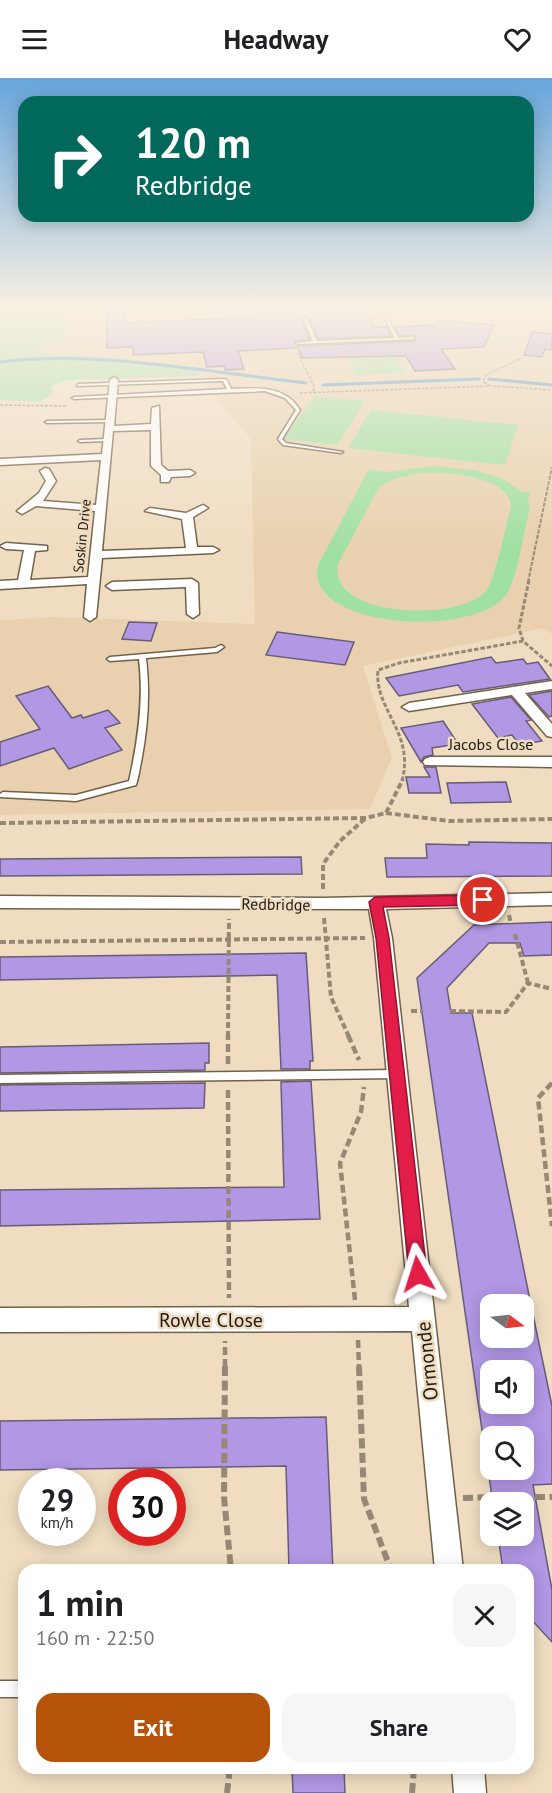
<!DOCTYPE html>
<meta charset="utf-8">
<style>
body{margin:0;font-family:"PT Sans",sans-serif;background:#f6f6f6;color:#202124;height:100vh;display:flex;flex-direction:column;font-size:22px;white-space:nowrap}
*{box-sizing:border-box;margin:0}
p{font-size:20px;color:#757577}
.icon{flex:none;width:33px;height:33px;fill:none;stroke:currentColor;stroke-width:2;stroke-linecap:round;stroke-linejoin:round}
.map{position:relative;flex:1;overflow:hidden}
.side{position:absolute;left:18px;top:1486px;width:516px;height:210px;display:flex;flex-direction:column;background:#fff;border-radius:18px;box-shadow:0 3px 15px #0003}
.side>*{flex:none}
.guide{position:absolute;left:18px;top:18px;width:516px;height:126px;border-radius:18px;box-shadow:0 3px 15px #0003;background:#00695c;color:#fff;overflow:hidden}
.needle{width:39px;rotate:105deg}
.fabs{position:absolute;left:480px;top:1216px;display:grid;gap:12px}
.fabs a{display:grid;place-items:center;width:54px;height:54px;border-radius:12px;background:#fff;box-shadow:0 3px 15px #0003;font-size:30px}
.speed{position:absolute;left:18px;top:1390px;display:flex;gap:12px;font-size:30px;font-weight:700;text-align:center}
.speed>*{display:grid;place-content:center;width:78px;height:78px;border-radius:50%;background:#fff;box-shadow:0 3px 15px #0003;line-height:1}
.speed small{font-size:15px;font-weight:400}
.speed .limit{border:9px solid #d22;background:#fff;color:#111}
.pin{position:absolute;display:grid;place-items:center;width:51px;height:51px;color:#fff;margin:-26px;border:3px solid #fff;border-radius:50%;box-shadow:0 2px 6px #0007}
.me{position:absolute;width:66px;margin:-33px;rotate:354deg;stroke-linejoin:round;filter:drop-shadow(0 0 4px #0008)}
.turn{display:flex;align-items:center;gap:21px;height:126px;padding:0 18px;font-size:27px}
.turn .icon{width:78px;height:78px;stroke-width:2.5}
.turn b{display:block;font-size:42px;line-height:51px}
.round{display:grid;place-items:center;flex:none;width:63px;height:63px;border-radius:18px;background:#f6f6f6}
.summary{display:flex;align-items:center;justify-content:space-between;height:102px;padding:0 18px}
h1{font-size:36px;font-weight:700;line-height:45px}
.action{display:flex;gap:12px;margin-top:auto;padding:12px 18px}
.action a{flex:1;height:69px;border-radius:18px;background:#b45309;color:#fff;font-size:24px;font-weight:700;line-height:69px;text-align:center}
.action a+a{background:#f6f6f6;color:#202124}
header{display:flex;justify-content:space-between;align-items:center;height:78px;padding:0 18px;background:#fff;font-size:27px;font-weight:700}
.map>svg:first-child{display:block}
.built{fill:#e9d1af}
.green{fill:#a1e0a3;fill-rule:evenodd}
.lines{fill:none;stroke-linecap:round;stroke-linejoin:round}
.stream{stroke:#458fc8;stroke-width:3}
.building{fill:#b297e5;stroke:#655d77;stroke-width:1.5;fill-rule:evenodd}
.lane-casing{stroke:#726148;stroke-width:3}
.street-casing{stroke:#726148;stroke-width:3}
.path-far5{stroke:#968874;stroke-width:1.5;stroke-dasharray:3 1.5;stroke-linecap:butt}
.path-far4{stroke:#968874;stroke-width:2;stroke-dasharray:4 1.5;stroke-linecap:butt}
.path-far3{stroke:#968874;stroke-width:3;stroke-dasharray:4.5 2;stroke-linecap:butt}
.path-far2{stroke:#968874;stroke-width:4;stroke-dasharray:6 3;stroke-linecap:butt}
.path-far1{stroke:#968874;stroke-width:4.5;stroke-dasharray:8 4;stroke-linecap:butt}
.path{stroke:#968874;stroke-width:6;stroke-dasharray:10 4.5;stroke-linecap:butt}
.lane{fill:#fff;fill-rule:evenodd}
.street{fill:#fff;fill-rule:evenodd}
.route{fill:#e11d48;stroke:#92132f;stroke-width:1.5}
.labels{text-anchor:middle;stroke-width:5;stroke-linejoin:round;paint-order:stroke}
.far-street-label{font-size:14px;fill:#221b11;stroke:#f0ddc1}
.street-label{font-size:16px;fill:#221b11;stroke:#f0ddc1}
.near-street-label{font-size:20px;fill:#221b11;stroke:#f0ddc1}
</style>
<header><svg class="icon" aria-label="menu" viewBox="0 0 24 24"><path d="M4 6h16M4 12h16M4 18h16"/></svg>Headway<svg class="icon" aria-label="heart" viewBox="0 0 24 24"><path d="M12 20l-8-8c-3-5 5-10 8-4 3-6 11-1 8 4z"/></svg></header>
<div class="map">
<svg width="552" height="1715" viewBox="0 0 552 1715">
<rect width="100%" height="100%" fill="#f0ddc1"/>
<!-- built -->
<path class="built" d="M0,230H552V556L544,550L363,588L392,680L370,731L0,737V542L53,539L255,546L251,361L217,322L203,299L57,302Z"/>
<!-- green -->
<path class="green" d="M0,230H68L62,239L74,247L60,263L35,270L49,276L116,280L201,290L197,298L69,302L51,308L53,316L40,324L0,322Z
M396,279L400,286L352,288L348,281Z
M401,287L406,295L355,297L352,289Z
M315,318L365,323L337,367L283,361Z
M371,332L518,347L505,387L348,370Z
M432,388L475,392L503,401L522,414L530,413L528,421L530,429C525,449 517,503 506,517C474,561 303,550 318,487L369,391L386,394ZM421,395C444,394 510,397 511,429C506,447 495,502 486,513C458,545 327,539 338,486L379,409L394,401Z"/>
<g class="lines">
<!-- stream -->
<path class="stream" d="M0,284C99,272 207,294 306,305
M489,301L552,307
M323,307L479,301"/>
</g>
<!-- building -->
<path class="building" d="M107,230H124L125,245L253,239L250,230H362L375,249H387L391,258L318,261L309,240L304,238L301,242L310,261L294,264L298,268L415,263L416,258H399L395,249L435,247L438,242L494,247L484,269L441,271L455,291L415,293L406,278L302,280L298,270L238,273L244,291L225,292L224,288L207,289L203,274L133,277V269L107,270Z
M532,254L552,256V272L545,271L542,279L524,277Z
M129,544L157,545L151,563L122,561Z
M277,554L354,564L345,587L266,577Z
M491,579L496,585L523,581L527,586L538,584L550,601L463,614L458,607L399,618L386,600Z
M48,608L72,640L81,637L83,640L108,632L120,645L105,650L122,672L69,691L54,670L0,688V664L40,651L16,618Z
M552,613V638L549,639L529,617Z
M511,619L531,642L526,643L542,663L520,667L512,657L498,660L472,626Z
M443,643L458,666L432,670L433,677L424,679L421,684L401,650Z
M424,689H436L441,715H409L406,699H430Z
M506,704L511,724L451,725L447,705Z
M469,764L552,765V798L387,799L385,780H427L426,766L469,767Z
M301,779L302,796L0,798V781Z
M552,844V877L524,878L520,865H489L447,910L451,935H472L531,1227H490V1260H524V1228L531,1227L552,1328V1406L533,1407L552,1512V1564L528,1538V1492H503L498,1458H524V1425H493L488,1392H524V1359H483L417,900L474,847ZM490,1293H524V1326H490Z
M306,875L313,983H310V991H281L277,897L0,902V879Z
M209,965V985H205V992L0,995V969Z
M311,1003L320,1141L0,1148V1112L284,1109L281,1004Z
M205,1005L204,1030L0,1033V1007Z
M326,1339L333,1492H289L286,1388L0,1392V1343Z
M292,1690H344L345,1715H293Z"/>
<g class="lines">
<defs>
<path id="lane" d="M395,230H399L401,235L385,234L398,260L414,259L415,261L298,266L296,265L313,263L303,241L305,240L307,241L317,263L395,260L381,233H397Z
M225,301L227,302L231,311C256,310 285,307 300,332L282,361L286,365L343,374L341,375L283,367L278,361L296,332L285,320L265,313L74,321L72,320L74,319L227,311L223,303L77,308L78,306Z
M108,342L110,344L47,345L45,344L47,343Z
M106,361L108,362V363L80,364L78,363L80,362Z
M221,567L224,569L217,574L146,580C150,613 148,646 142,679C140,688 139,698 136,707L76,723L0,719V716L3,714L76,717L129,703C138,663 144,622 139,581L110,583L107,581L110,579L215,570Z
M398,992L402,993L403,996L402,999L398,1000L0,1005V997Z
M0,1603H24V1619H0Z"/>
<path id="street" d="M114,299L118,302L114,348L151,346L152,330L159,328L161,387L168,393L190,392L195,395L190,398L171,399L169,404H161V397L151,388V352L113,353L102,473L186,470L182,441L145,433L150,430L186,435L203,427L208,430L193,439L197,469H213L219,472L213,475L102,480L96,539L90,543L84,539L87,506L0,511V503L18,502L24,472L6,471L0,468L6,465L47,468V472L35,473L30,502L88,499L95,433L36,428L22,436L17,433L39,415L46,403L40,393L45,390L49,391L56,403L43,423L96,427L101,382L0,387V381L102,376L110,302Z
M192,501L198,505L199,536L193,540L187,536L186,509L112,512L106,508L112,504Z
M552,603V611L525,615L552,646V659L547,658L512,617L409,633L402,629L409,625Z
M430,679H552V689L425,687L423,684L425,681Z
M552,815V827L386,831L392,860L463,1492H435L412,1253L0,1254V1230L409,1229L374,860L369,831L0,830V818L323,820Z
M452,1690H484L486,1715H454Z"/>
</defs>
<!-- lane casing -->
<use href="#lane" class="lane-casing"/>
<!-- street casing -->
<use href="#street" class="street-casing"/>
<!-- path-far5 -->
<path class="path-far5" d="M297,274L314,308L313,315
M490,308L483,303L486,297L522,280
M300,315L491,308L552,312
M0,327L68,328"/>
<!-- path-far4 -->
<path class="path-far4" d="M528,504L552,389"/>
<!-- path-far3 -->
<path class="path-far3" d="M529,502L519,550L523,563L552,588
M402,703C415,654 374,632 378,592L399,585L523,563"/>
<!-- path-far2 -->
<path class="path-far2" d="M386,735L449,743L552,741
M0,745L366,740L386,735L403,701
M323,811V786L340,763L366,740
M509,837L511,846
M324,840L331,919L349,959
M515,856L528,905
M0,864L365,860
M411,933H422
M450,933L506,934L528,905L552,911
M228,959L229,841"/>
<!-- path-far1 -->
<path class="path-far1" d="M348,957L359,982
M228,986V957
M552,1005L538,1020L552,1148
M228,1012L229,1220
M355,1222L340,1085L361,1034L364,1009
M358,1262L359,1289
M225,1289V1263"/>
<!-- path -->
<path class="path" d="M225,1288L224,1419L231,1492
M359,1288L364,1421L391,1492
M535,1419H552
M463,1420L492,1419
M227,1715L230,1690
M412,1715L414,1690"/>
<!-- lane -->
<use href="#lane" class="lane"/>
<!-- street -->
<use href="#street" class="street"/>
</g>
<!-- sky -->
<linearGradient id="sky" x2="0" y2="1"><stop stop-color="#67a5db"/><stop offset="0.49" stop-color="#f8f0e3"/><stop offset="1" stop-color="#f8f0e3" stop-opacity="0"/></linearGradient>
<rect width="552" height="470" fill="url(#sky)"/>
<!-- route -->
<path class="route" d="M483,817L490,822L483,827L383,829L389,860L427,1196L424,1203L418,1205L412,1203L409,1196L376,860L369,824L375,819Z"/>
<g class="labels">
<!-- far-street labels -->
<g class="far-street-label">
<text transform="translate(82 458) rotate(-84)" y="5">Soskin Drive</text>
</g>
<!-- street labels -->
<g class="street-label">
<text x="491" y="672">Jacobs Close</text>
<text transform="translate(276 826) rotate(1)" y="6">Redbridge</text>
</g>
<!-- near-street labels -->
<g class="near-street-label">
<text x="211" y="1249">Rowle Close</text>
<text transform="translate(427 1283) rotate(-96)" y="7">Ormonde</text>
</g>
</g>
</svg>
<div class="fabs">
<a><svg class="needle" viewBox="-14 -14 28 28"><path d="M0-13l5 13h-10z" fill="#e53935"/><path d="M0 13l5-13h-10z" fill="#757577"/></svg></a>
<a><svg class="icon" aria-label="sound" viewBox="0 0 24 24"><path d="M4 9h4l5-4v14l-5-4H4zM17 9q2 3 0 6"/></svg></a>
<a><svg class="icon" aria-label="search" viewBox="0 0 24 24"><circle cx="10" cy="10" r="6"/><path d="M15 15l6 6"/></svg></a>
<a><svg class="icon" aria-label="layers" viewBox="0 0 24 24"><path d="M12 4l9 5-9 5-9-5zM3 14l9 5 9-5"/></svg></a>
</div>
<div class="speed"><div>29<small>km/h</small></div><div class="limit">30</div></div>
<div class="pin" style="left:483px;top:822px;background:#d93025"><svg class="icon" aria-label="arrive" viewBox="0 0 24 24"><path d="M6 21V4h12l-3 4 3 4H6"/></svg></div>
<svg class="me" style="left:418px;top:1196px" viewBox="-20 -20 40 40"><path d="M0-17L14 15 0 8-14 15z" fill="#e11d48" stroke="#fff" stroke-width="4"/></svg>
<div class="guide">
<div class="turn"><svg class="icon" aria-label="right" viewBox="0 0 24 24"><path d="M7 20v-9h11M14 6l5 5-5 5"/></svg><div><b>120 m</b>Redbridge</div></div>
</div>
<section class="side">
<div class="summary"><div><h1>1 min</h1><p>160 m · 22:50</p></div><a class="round"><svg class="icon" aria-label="close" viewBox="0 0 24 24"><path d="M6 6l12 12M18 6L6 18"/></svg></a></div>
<div class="action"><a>Exit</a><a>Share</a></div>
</section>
</div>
